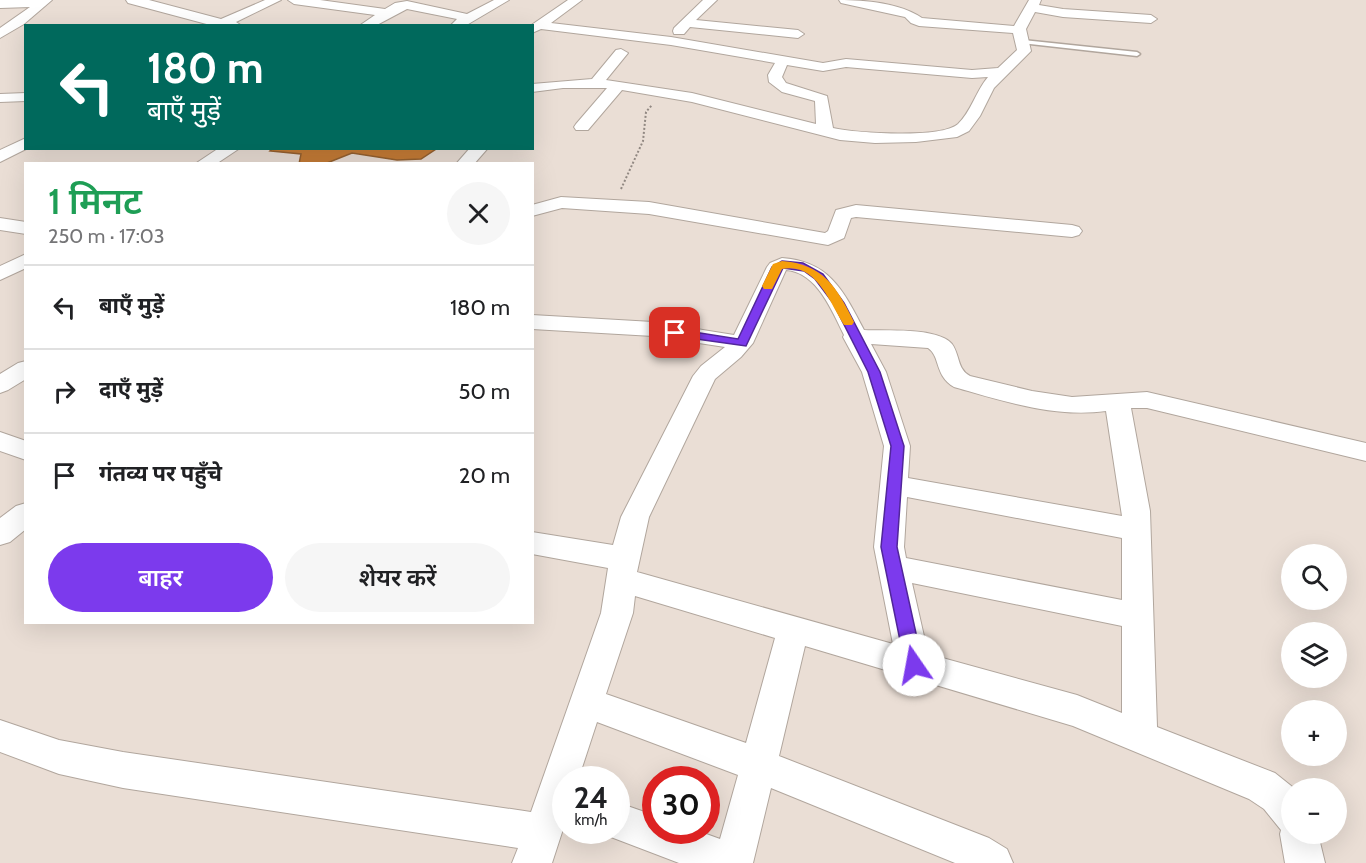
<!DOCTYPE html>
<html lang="hi">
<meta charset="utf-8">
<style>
body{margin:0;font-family:Cabin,"Noto Sans Devanagari",sans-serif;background:#f6f6f6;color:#202124;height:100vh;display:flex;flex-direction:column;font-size:22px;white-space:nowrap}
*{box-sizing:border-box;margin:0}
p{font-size:20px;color:#757577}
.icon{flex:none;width:33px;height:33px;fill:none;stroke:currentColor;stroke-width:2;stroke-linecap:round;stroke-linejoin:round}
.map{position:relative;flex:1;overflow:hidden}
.sheet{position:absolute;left:24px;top:162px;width:510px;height:462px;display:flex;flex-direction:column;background:#fff;border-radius:0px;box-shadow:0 6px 24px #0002}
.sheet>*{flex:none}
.banner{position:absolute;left:24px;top:24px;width:510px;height:126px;border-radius:0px;box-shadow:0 6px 24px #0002;background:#00695c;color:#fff;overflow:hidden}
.controls{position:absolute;left:1281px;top:544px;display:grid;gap:12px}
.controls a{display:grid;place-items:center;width:66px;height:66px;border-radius:50%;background:#fff;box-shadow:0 6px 24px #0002;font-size:30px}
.speed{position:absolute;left:552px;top:766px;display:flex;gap:12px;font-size:30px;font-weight:700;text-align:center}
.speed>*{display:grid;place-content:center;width:78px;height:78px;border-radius:50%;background:#fff;box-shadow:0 6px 24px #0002;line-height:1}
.speed small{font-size:15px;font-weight:400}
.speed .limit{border:9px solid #d22;background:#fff;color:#111}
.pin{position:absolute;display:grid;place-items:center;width:51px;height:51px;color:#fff;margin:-26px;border-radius:12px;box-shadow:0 3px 9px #0006}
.me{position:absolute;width:66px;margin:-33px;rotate:348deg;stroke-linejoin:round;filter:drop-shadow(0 0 4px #0008)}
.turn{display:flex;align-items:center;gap:21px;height:126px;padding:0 24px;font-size:27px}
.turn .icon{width:78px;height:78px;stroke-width:2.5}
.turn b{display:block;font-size:42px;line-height:51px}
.round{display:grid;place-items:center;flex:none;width:63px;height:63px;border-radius:32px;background:#f6f6f6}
.headline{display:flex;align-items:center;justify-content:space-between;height:102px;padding:0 24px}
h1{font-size:36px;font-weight:600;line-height:45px;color:#1e9e55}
.cta{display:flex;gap:12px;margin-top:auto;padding:12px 24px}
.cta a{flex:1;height:69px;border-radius:36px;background:#7c3aed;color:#fff;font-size:24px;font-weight:600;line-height:69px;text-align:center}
.cta a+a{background:#f6f6f6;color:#202124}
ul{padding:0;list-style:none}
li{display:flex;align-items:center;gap:18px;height:84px;padding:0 24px;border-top:2px solid #e0e0e0}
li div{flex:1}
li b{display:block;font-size:22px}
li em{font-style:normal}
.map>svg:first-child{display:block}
.water{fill:#c67c36;stroke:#976230;stroke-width:1.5}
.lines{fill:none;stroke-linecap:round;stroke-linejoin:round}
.service-casing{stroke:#b1a69d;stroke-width:3}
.minor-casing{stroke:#b1a69d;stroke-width:2}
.path{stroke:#918882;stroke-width:2;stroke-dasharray:2 2;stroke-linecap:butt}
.service{fill:#fff;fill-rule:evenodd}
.minor{fill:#fff;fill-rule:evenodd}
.route{fill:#7c3aed;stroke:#51269a;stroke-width:1.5}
.slow{fill:#f59e0b}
</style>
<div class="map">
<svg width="1366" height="863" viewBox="0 0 1366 863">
<rect width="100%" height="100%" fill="#eaded5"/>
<!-- water -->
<path class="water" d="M273,148H436V149L421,159L397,160L352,153L327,163L299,164L301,154L270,151Z"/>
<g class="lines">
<defs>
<path id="service" d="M1023,40L1137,52L1140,54L1137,56L1021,43Z"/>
<path id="minor" d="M0,0H52L24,24L0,38V28L30,7L0,8Z
M126,0H149L221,19L265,0H281L236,22L242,26H214L128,3Z
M288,0H320L385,9L395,3L407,1L467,14L494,0H509L465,26H450L457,19L407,9L375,26H359L375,15L294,4Z
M568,0H582L551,23L671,37L823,63L846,59L972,70L998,68L1017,50L1013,33L919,26L911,23L905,17L841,3L839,0C866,0 900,3 922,18L1014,26L1029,0H1041L1039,5L1063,9L1151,15L1157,19L1151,23L1063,17L1035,12L1026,29L1031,51L994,88L980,116L969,131L957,137L916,142L875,143L840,140L692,102L622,90L588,130H576L574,127L576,124L607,88H563L532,92V84L592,79L616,50L621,49L628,53L606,80L692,93L816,124L815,101L782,92L769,82L768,75L775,63L671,45L541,29L532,33V26H530ZM787,65L823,71L846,67L972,78L988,77C976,91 971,112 958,124C941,139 856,133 833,128L827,96L786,83L782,77Z
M703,0H717L696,20L798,30L804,34L798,38L690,27L684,34H674L673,31L674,28Z
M26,93V101L0,102V94Z
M26,138V148H28L0,162V150Z
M219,148H240L216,164H195Z
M470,148H488L474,164H456Z
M561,197L649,202L825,233L828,231L836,210L856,205L1072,225L1079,227L1082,231L1079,235L1072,237L856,217L851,218L844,238L828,245L649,214L562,208L532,216V205Z
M0,218L26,222V234L0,230Z
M26,254V268L0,280V266Z
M782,258C830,261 844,292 864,330C884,331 938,327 952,344C960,355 957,369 970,376L1032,391L1072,397L1147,392L1366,443V461L1147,408H1131L1150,511L1157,727L1275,773L1295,789H1292V834H1318L1325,863H1285L1280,834L1281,830L1264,809L1249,799L1073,726L805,646L779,756L989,838L1007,849L1013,863H955L771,788L753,863H679L603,834L601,831H616V802L656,816V831H698L720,839L738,775L597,722L578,780H566V820L552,863H512L518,848L123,788L59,774L0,752V720L59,740L123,752L531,812L601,613L608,568L532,554V532L613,545L621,517L693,376L701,366L725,347L653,336L532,329V315L653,322L734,335L767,267L770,263ZM786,270C817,272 832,311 844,335L843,337L862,372L884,446L874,547L893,644L637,572L649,517L715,379L741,357L753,343ZM871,344L928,348C941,357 934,375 954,387C1003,401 1054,418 1106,411L1122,516L908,478L910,446L886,372ZM907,497L1122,538V600L906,558L904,547ZM912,583L1122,626V713L1077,695L928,654ZM635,596L775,638L746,743L606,694L633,613Z
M26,361V379L8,390L0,393V374L18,363Z
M0,432L26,441V460L0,451Z
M26,503V529L10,542L0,545V518L16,506Z"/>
</defs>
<!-- service casing -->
<use href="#service" class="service-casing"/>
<!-- minor casing -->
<use href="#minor" class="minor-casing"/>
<!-- path -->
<path class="path" d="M621,189L643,141L646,112L652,105"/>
<!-- service -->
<use href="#service" class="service"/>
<!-- minor -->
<use href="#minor" class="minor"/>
</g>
<!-- route -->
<path class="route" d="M782,261L803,263L823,274L844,303L880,372L904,446L897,547L923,665L920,671L914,673L908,671L905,665L881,547L891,446L868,372L833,303L815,279L804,271L783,268L746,346L675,336L669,333L675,329L738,339L772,267Z"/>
<!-- slow -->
<path class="slow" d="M782,261C823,264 837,287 854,322L852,325H844C829,301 816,262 782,269L772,289H764L762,286L773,264Z"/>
</svg>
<div class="controls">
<a><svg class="icon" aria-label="search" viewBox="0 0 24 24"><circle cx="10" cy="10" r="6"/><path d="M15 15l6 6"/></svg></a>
<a><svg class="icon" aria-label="layers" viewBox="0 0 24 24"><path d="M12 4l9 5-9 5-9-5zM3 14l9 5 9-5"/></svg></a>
<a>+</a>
<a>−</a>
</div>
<div class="speed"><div>24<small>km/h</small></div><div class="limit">30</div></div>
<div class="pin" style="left:675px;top:333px;background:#d93025"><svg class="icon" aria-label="arrive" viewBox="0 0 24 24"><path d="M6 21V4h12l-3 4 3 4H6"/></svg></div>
<svg class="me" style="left:914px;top:665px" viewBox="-20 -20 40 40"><circle r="19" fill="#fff"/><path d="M0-13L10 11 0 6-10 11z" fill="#7c3aed"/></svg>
<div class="banner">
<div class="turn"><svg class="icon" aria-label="left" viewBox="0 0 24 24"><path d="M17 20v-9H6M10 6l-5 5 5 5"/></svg><div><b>180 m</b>बाएँ मुड़ें</div></div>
</div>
<section class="sheet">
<div class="headline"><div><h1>1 मिनट</h1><p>250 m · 17:03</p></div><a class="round"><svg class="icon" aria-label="close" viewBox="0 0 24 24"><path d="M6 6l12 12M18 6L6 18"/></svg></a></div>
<ul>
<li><svg class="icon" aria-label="left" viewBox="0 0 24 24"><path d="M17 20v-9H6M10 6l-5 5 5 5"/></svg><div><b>बाएँ मुड़ें</b></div><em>180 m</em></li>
<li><svg class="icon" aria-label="right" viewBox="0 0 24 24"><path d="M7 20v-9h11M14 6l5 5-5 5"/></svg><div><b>दाएँ मुड़ें</b></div><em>50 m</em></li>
<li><svg class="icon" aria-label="arrive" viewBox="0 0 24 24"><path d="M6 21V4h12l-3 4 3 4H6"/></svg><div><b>गंतव्य पर पहुँचे</b></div><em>20 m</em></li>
</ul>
<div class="cta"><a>बाहर</a><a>शेयर करें</a></div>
</section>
</div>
